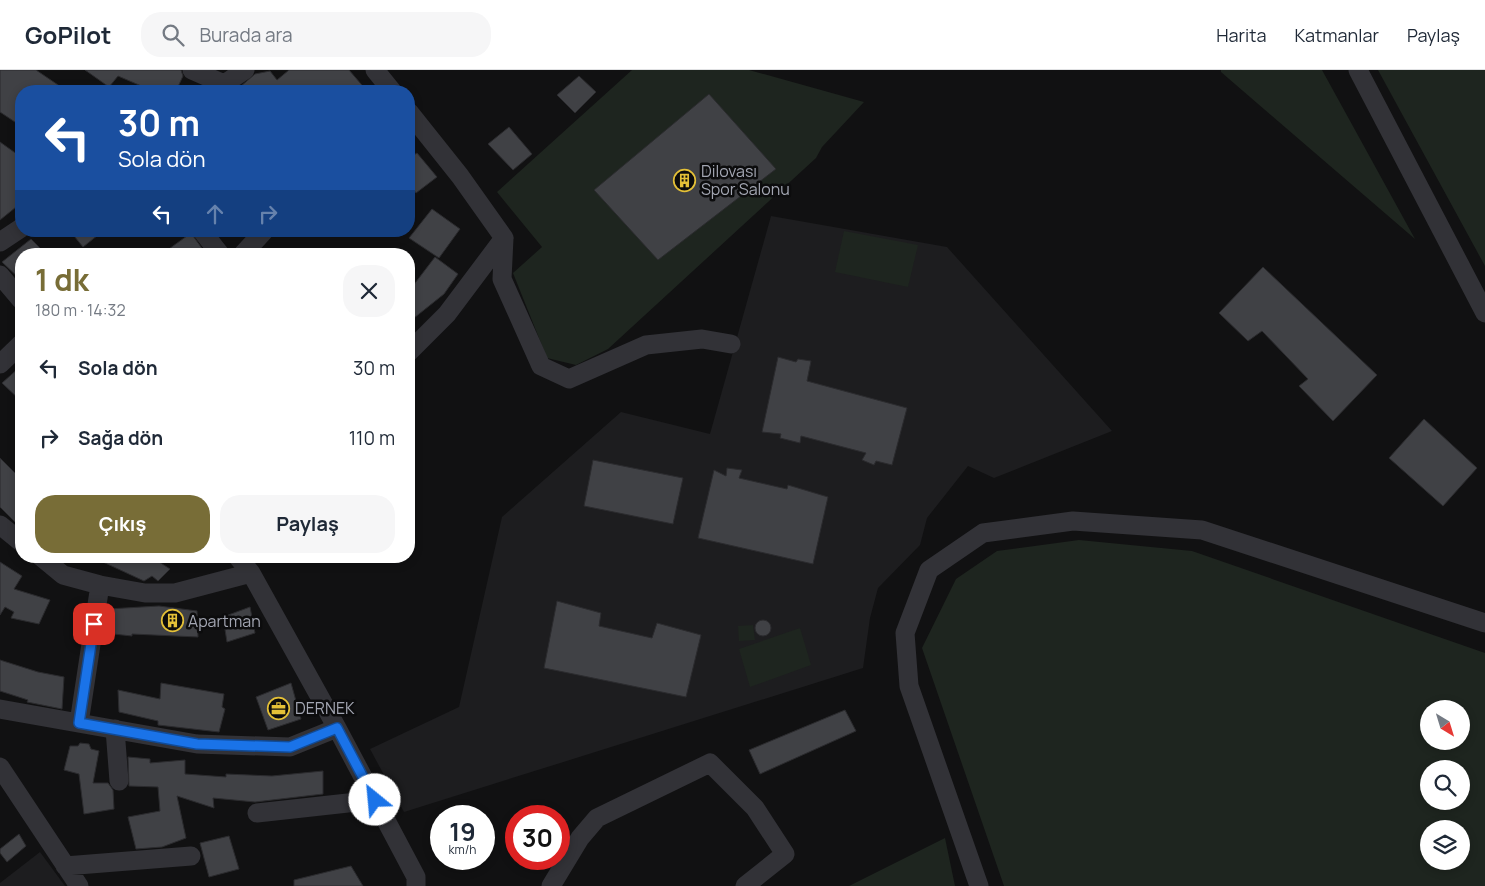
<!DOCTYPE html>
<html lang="tr">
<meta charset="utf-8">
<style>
body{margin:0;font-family:Manrope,sans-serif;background:#f6f6f7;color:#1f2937;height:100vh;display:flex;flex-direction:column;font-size:19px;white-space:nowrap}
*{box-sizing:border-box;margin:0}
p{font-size:16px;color:#747a83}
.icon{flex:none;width:28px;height:28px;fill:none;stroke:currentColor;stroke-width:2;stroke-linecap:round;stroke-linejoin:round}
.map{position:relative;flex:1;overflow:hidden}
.drawer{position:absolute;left:15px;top:178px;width:400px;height:315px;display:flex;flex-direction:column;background:#fff;border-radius:20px;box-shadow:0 2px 8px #0003}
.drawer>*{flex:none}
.top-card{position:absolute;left:15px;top:15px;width:400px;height:152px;border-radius:20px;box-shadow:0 2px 8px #0003;background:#1a4fa0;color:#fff;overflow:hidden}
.needle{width:32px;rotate:142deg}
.controls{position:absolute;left:1420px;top:630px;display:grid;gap:10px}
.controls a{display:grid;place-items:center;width:50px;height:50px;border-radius:50%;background:#fff;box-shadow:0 2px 8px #0003;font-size:25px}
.speed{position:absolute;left:430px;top:735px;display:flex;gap:10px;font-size:25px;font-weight:700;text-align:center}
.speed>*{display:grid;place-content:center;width:65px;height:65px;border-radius:50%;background:#fff;box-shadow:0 2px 8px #0003;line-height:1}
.speed small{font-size:12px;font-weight:400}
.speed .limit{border:8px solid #d22;background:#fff;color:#111}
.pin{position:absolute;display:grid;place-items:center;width:42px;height:42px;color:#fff;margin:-21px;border-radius:10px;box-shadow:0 2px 8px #0006}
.me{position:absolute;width:55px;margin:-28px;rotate:332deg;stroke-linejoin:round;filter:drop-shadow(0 0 4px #0008)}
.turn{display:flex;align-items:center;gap:18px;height:105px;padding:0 20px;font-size:22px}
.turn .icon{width:65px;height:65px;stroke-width:2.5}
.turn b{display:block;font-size:35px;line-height:42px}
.lanes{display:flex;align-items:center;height:48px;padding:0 20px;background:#0003;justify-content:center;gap:25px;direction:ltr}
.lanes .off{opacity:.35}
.round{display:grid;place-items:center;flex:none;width:52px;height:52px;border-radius:20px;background:#f6f6f7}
.head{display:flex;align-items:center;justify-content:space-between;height:85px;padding:0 20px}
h1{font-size:30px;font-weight:700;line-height:38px;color:#786d37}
.cta{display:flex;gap:10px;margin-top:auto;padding:10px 20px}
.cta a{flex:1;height:58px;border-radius:20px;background:#786d37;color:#fff;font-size:20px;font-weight:700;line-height:58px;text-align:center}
.cta a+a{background:#f6f6f7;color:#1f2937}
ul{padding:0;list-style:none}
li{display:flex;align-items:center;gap:15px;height:70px;padding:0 20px}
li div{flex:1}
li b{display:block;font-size:19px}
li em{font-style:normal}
header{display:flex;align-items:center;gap:30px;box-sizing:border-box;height:70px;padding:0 25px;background:#fff;border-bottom:1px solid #e0e1e3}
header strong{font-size:24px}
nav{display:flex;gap:28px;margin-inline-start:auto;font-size:18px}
.search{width:350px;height:45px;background:#f6f6f7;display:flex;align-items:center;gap:12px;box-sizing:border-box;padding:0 18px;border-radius:20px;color:#747a83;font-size:19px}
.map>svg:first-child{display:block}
.built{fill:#1d1d1f}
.green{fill:#1e251f;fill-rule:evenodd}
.building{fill:#404145;stroke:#2b2b2e}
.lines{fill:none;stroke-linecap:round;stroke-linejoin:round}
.minor{stroke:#323237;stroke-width:19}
.route-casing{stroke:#114b97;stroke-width:12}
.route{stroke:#1a73e8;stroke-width:9}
.labels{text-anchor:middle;stroke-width:5;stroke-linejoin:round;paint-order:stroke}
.poi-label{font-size:16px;fill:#a3a6b2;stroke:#0c0c0d;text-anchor:start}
</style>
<header>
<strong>GoPilot</strong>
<div class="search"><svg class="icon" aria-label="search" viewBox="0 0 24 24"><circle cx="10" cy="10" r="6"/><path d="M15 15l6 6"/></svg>Burada ara</div>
<nav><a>Harita</a><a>Katmanlar</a><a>Paylaş</a></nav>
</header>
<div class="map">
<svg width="1485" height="816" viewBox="0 0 1485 816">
<rect width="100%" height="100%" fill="#111112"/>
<!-- built -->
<path class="built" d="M771,146L947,177L1112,361L994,408L968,396L927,448L920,475L878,518L870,548L863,598L404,742L370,679L459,637L502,447L621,342L710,364Z
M40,782L65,816H0V813Z"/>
<!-- green -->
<path class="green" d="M632,0H749L864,32L822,77L816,88L608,279L576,295L547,288L513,203L542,177L497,122Z
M1221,0H1322L1415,169L1221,2Z
M1378,0H1485V196Z
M844,161L918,175L908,217L835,202Z
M1079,470L1192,481L1485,583V816H1004L922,578L956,509L997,481ZM1429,639H1461V671H1429ZM1429,699H1461V731H1429ZM1429,759H1461V791H1429Z
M753,555L755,570L739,571L738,556Z
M800,558L811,595L750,617L739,579Z
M945,768L955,816H849Z"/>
<!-- building -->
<path class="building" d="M0,0H36L67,21H21V56L0,42Z
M85,0H181L183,6L176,21H153L118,6L109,17Z
M289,0H349L367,21H242L240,17L255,4L270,1L277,10Z
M579,6L596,22L575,43L557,25Z
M709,24L776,99L658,190L594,120Z
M509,57L532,84L513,100L488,74Z
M0,72L21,87V133L0,150Z
M417,83L437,107L416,123L409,114V88Z
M432,139L460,159L439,188L409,168Z
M70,161H103L83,177Z
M191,163L206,184H162Z
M31,169L46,184H21V210L2,192Z
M435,187L458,204L444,224L409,252V221Z
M1263,197L1377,305L1333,351L1299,316L1308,309L1262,261L1248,271L1219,243Z
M778,287L796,292L798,289L811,291L807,311L907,338L892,395L876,391L874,395L862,390L866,383L801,366L800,373L780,368L781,364L762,362Z
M21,296V331L2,313Z
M1424,349L1477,398L1443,436L1389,388Z
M0,388L21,409V458L0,437Z
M593,390L683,408L673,454L584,436Z
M727,398L742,400L739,408L787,419L788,415L828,427L813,494L698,468L714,400L726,406Z
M90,486H150L170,499L158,511L152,506L144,511Z
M0,492L22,506L14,519L50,530L39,554L11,548L14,542L5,537L0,545Z
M557,531L601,543L599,556L652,568L657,553L701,565L686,627L544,598Z
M159,536L197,541L198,567L132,564V566L104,563L108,539Z
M250,537L255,563L227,572L223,547Z
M755 558a8 8 0 1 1 16 0a8 8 0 1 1-16 0Z
M0,590L38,602L64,607L62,639L27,632L28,630L0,621Z
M161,613L224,624L222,637L225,639L219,662L158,655V651L119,642L118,620L160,629Z
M291,613L301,649L268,660L256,627Z
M845,640L856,661L760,704L749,680Z
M80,673L89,674L91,679L99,681L93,713H108L113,720L114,739L84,744L79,704L64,700L70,676H78Z
M128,687L150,689V693L185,690V704L226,707V704L272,706L323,701V724L255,732L213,728L214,738L177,726L186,768L162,777L136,779L128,747L160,741L158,717L129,716Z
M19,764L26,776L7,792L0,783V779Z
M229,766L239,799L209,807L200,773Z
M351,796L363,816H294V810Z"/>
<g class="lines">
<!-- minor -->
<path class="minor" d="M192,0L224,14
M375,0L392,21
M1358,0L1485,243
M214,21L245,0
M409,42L460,106L504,168L447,244L409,282
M202,161L220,184
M504,168L502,209L541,296L569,309L646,275L702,269L731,274
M0,172L21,158
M243,184L264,161
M0,205L21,230
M0,294L21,274
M0,455L21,472
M40,486L63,505L100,515L145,523H175L251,503
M237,486L251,503L337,658L416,807V816
M0,639L197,674L290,677L337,658
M79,653L100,515
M115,659L119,711
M0,697L79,816
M257,743L375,730
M65,796L191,786
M551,816L580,768L597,748L710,693L755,738L785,784L745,816
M979,816L909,616L905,563L929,500L983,463L1073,451L1202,460L1485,553"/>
</g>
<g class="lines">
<defs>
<path id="route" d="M94,554L79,653L197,674L290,677L337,658L375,730"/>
</defs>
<!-- route casing -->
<use href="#route" class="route-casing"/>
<!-- route -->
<use href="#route" class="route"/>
</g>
<!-- icons -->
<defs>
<symbol id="building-ring" viewBox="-11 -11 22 22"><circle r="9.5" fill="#0c0c0d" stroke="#e4c037" stroke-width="1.5"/><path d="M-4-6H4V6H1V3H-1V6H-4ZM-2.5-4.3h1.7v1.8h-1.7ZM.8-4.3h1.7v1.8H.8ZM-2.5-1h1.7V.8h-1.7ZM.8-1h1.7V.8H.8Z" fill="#e4c037"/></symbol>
<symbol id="office-ring" viewBox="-11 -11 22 22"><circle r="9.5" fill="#0c0c0d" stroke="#e4c037" stroke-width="1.5"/><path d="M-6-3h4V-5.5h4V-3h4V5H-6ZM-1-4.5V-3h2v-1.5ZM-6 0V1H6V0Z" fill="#e4c037"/></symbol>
</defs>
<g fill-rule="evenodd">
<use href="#building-ring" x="672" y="98" width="25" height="25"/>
<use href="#building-ring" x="160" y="538" width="25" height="25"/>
<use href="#office-ring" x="266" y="626" width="25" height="25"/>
</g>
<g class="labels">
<!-- poi labels -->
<g class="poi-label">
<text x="701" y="107">Dilovası<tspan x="701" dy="18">Spor Salonu</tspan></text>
<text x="188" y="557">Apartman</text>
<text x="295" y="644">DERNEK</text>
</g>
</g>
</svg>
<div class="controls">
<a><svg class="needle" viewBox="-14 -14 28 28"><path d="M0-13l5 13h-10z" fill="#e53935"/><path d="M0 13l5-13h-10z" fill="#747a83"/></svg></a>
<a><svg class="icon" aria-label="search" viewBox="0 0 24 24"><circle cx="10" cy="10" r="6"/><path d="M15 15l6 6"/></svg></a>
<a><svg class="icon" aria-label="layers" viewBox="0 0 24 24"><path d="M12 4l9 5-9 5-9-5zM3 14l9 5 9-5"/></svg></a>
</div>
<div class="speed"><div>19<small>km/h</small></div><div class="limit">30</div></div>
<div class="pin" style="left:94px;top:554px;background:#d93025"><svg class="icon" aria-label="arrive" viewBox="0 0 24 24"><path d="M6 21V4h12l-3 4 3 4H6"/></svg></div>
<svg class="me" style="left:375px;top:730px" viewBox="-20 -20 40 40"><circle r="19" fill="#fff"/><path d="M0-13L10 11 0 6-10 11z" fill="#1a73e8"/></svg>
<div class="top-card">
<div class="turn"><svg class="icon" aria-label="left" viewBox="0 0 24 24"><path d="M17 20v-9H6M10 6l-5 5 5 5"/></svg><div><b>30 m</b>Sola dön</div></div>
<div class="lanes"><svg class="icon" aria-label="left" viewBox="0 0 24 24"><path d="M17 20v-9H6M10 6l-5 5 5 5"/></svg><svg class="icon off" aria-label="ahead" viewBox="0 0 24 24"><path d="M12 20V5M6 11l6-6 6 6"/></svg><svg class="icon off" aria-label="right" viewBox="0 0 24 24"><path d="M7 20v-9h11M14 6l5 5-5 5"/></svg></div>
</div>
<section class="drawer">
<div class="head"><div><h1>1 dk</h1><p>180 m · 14:32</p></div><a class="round"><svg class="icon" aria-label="close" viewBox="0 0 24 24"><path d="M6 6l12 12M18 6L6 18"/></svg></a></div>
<ul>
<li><svg class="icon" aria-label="left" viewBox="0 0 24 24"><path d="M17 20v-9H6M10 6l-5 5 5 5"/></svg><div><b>Sola dön</b></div><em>30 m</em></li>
<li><svg class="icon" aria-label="right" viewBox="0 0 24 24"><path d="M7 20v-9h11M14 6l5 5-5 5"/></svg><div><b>Sağa dön</b></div><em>110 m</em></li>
</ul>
<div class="cta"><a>Çıkış</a><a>Paylaş</a></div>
</section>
</div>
